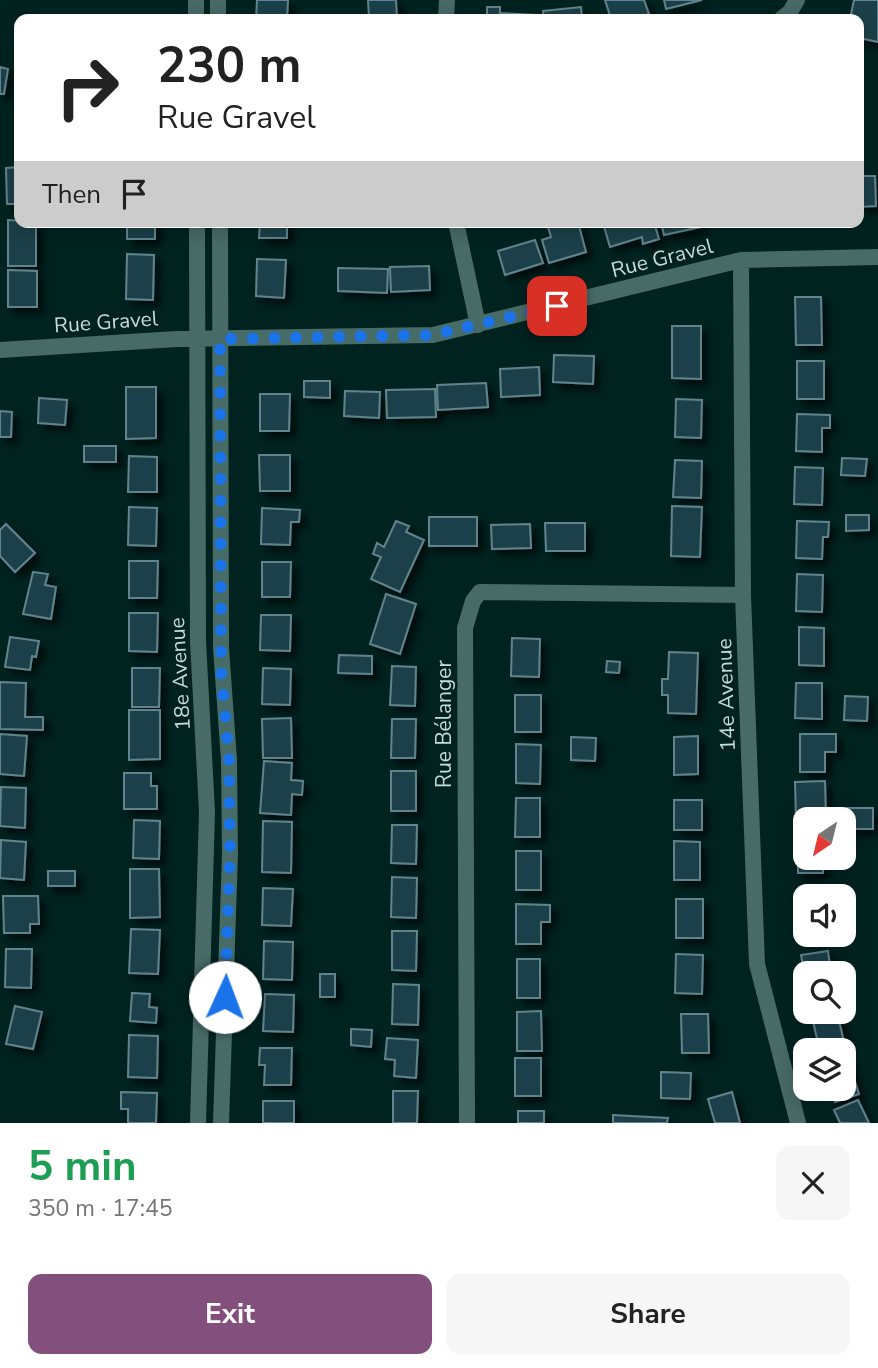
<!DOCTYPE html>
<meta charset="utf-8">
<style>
body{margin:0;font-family:"Nunito Sans",sans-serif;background:#f6f6f6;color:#222;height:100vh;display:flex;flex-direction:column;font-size:26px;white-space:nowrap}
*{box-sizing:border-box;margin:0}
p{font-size:23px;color:#767676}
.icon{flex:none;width:38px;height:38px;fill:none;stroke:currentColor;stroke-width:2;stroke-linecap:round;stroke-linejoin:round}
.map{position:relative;height:1123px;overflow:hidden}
.panel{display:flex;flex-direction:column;background:#fff;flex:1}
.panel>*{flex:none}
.top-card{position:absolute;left:14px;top:14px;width:850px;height:214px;border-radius:14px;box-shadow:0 4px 18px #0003;background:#fff;color:#222;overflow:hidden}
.needle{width:46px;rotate:215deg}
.tools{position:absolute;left:793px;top:807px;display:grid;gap:14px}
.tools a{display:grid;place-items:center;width:63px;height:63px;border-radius:14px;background:#fff;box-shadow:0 4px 18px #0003;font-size:35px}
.pin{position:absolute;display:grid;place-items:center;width:60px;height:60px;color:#fff;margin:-30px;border-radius:14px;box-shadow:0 4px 10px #0006}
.me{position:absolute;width:77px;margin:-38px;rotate:2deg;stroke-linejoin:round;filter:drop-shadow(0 0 5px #0008)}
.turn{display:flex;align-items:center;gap:24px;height:147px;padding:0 28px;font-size:32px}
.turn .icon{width:91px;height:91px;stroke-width:2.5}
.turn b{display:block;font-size:49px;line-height:60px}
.then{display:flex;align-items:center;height:66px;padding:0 28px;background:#0003;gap:14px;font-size:26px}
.round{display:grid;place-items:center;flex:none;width:74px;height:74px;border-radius:14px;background:#f6f6f6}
.headline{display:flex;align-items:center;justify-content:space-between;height:119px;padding:0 28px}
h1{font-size:42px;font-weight:700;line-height:52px;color:#1e9e55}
.button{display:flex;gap:14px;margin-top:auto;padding:14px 28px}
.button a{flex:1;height:80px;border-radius:14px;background:#834f7c;color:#fff;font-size:28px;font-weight:700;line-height:80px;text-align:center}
.button a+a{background:#f6f6f6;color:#222}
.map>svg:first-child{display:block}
.building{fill:#1f4049;stroke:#61848d;stroke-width:2;filter:url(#shadow)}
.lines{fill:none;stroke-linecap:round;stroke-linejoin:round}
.street{stroke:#476b67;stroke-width:16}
.route{stroke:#1a73e8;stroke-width:12;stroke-dasharray:0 21.6}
.labels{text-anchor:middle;stroke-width:5;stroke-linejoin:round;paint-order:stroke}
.street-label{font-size:21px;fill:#c7dad8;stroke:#002320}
</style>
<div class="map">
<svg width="878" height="1123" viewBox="0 0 878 1123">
<defs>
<filter id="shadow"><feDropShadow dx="6" dy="6" stdDeviation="3.5" flood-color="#0009"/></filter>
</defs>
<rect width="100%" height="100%" fill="#002320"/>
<!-- building -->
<path class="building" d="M257,0H288L287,19H256Z
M368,0H396L397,19H369Z
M605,0H644L649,14L631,19H611Z
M664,0H702L666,9Z
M854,0H878V42L859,38V19H850Z
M487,7H500V13L537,15V19H487Z
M581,7L582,19H544L543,11Z
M0,67L8,69L4,94H0Z
M19,167V204H7L6,168Z
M859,176H875L876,206L859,207Z
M8,220L36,222V266H8Z
M127,222H155V239H127Z
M260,222H287V238H259Z
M563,222H578L586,252L549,263L542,240L551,237L548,227Z
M654,222L659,239L643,244L642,237L610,247L603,223Z
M661,222H700L701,227L664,235Z
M535,240L543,263L505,275L498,251Z
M127,254L154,255L153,300L126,299Z
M257,259L286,260L284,298L256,296Z
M429,266L430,290L391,292L390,267Z
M338,268L388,269L387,293L338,291Z
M8,270L37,271V307H8Z
M795,297H821L822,345H796Z
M672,326H701V379L672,378Z
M554,355L594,356L593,384L553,382Z
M797,361H824V399H797Z
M539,367L540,395L501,397L500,369Z
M304,381H330V398L304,397Z
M486,383L488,407L438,410L437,385Z
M126,387H156V438L126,439Z
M435,389L436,417L387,418L386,390Z
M345,391L380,392L379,418L344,416Z
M260,394H290L289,431H260Z
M39,398L67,400L65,425L38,423Z
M676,399L702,400L701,438L675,437Z
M0,411L12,412L11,437H0Z
M797,414L830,415V428H822V452L796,451Z
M84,446H116V462H84Z
M259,455H290V491H260Z
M129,456L157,457V492H128Z
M842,458L867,459L865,476L841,475Z
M675,460L702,461L701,498L673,497Z
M795,467L823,468L822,505L794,504Z
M672,506L702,507L700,557L671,556Z
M129,507L157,508L156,546L128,545Z
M262,508L300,510L299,522H291L290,545L261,544Z
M846,515H869V530L846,531Z
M429,517H477V546H429Z
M396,521L409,526L406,532L424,540L400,592L371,579L381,557L373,554L377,543L384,547Z
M797,521L829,522L828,537H823L822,559L796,558Z
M545,523H585V551H546Z
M6,524L35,553L15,572L0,556V530Z
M530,524L531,548L492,549L491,525Z
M129,561H158L157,598H129Z
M262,562H291L290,597H262Z
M33,572L48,574L45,585L56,587L51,619L23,614Z
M797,574L823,575L822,612L796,611Z
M386,594L416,604L400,654L370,644Z
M129,613H158L157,652L129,651Z
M261,615H291L290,651L260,650Z
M799,627L824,628V666L799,665Z
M10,637L39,641L36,657L32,656L30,670L5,667Z
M512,638L540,639L539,677L511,676Z
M669,652L698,653L696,714L668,713V695H662V679H668Z
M339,655L372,656V674L338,673Z
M607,661L620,662L619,673L606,672Z
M392,666L416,667L415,706L390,705Z
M132,668H160L159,707H132Z
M263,668L291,669L290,705L262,704Z
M0,682L26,683L25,717H43V730L0,729Z
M796,683H822V719L795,718Z
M515,695H541V732H515Z
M845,696L868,697L867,721L844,720Z
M129,710H160V759L129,760Z
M291,718L292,758H263L262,719Z
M392,719H416L415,758H391Z
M0,734L27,736L24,776L0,774Z
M800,734H836V752H825V772H800Z
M698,736V774L674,775V737Z
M571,737L596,738L595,761L571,760Z
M516,744L541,745L540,784L516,783Z
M264,761L292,763L291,780L303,781L302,795L292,794L291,815L260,813Z
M391,771H416V811H391Z
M124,773H151V786H157V809H124Z
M825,781L826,818H796L795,782Z
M1,787L26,788L25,828L0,826Z
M516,798H540V837H515Z
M674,800H702V830H674Z
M846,808H873V829H845Z
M134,820L160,821L159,859L133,858Z
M263,821L292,822L291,873L262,872Z
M392,825H417L416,864L391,863Z
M798,836H805V858H823V873H798Z
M1,840L26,842L24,880L0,878Z
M674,841L700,842V880H674Z
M516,851H541V890H516Z
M130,869H159L160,917L130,918Z
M48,871H75V886H48Z
M392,877L417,878L416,918L391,917Z
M263,888L293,889L291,926L262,925Z
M3,896H38L39,924H30V933H4Z
M797,898H805V934L827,935L799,936Z
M676,899H703V938H676Z
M516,904L550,905V922H541V944H516Z
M131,929L160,930L158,974L129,973Z
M392,931H417L416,971L392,970Z
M264,941L293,942L292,980L263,979Z
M6,949H32L31,988L5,987Z
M828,951L831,973H805V978L801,955Z
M676,954L703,955L702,994L675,993Z
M517,959H540V998H517Z
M320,974H335V997H320Z
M393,984L419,985L418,1025L392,1024Z
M132,993L150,994L149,1007L157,1008L156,1023L130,1021Z
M265,994L294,995L293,1032L263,1031Z
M15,1006L42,1012L33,1049L6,1044Z
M541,1011L542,1051H517V1012Z
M811,1012H837L844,1042L819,1048Z
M681,1014H708L709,1053H682Z
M351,1029L372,1030L371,1047L351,1045Z
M129,1035L158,1036L157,1078L128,1077Z
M387,1038L418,1040L416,1078L394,1076L395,1060L385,1059Z
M260,1048H292L291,1085H264L265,1065H259Z
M847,1057L859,1094L835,1102L830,1088H844V1058Z
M515,1058H541V1096H515Z
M661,1072L691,1073L690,1099L661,1098Z
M393,1091H418L417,1123H393Z
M121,1092L157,1093L156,1123H128V1109H121Z
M732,1092L740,1123H715L708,1099Z
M858,1100L869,1123H840L834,1110Z
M263,1101H294V1123H263Z
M518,1111H544V1123H518Z
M613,1115L668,1118L667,1123H613Z"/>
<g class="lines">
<!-- street -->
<path class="street" d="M196,0V19
M218,0V19
M446,19L447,0
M781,19L790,12L797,0
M197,222L198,641L207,812L198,1123
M220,222L221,648L229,760L230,854L221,1123
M456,222L478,325
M741,260L743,595L757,964L798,1123
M0,350L177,339L433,335L741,260L878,257
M467,1123L465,628L473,601L480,592L743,595"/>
</g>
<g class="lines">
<!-- route -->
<path class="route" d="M225,997L230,854L229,760L221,669L220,339L433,335L557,306"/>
</g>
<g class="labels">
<!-- street labels -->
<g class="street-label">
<text transform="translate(662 258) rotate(-14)" y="7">Rue Gravel</text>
<text transform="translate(106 322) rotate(-4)" y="7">Rue Gravel</text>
<text transform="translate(180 674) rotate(-93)" y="7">18e Avenue</text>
<text transform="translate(726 695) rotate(-92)" y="7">14e Avenue</text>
<text transform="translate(444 724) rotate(-90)" y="7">Rue Bélanger</text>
</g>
</g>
</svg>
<div class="tools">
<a><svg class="needle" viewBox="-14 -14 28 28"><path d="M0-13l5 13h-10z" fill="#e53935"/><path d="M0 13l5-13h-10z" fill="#767676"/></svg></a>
<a><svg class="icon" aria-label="sound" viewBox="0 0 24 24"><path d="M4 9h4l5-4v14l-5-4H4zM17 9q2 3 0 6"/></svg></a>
<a><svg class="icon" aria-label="search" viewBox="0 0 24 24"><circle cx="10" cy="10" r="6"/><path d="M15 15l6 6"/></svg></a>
<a><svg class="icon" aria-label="layers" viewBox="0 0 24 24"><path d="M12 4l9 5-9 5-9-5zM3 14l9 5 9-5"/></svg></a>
</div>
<div class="pin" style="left:557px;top:306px;background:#d93025"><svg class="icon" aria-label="arrive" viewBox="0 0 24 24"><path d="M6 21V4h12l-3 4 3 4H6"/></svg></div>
<svg class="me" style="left:225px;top:997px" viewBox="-20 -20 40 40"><circle r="19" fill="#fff"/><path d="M0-13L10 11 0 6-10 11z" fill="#1a73e8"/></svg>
<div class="top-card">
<div class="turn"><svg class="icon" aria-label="right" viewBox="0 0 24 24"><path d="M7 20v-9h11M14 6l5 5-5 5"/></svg><div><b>230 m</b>Rue Gravel</div></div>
<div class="then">Then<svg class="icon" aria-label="arrive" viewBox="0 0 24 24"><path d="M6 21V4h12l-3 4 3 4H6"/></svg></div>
</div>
</div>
<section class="panel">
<div class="headline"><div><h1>5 min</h1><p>350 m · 17:45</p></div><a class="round"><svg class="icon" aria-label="close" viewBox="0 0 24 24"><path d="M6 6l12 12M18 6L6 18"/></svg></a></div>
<div class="button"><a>Exit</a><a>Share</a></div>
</section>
